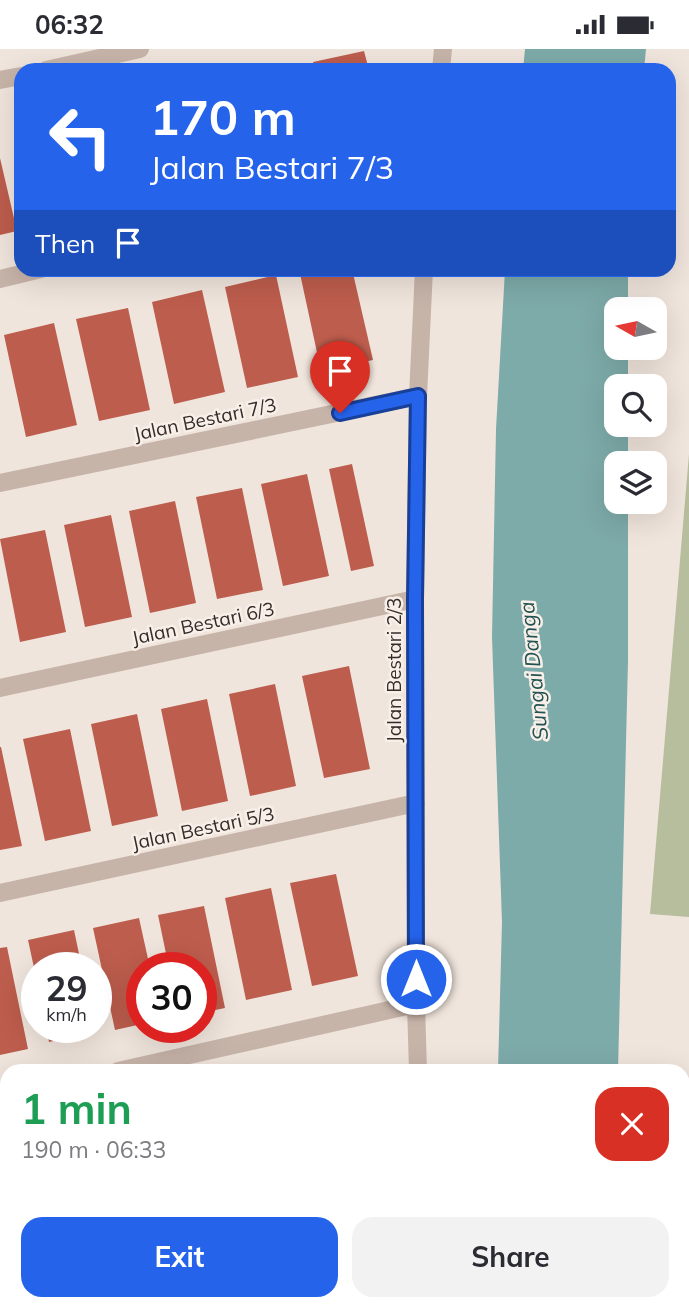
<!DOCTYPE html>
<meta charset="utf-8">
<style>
body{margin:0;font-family:Mulish,sans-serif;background:#f2f2f3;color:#2b2b33;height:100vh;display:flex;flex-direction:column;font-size:26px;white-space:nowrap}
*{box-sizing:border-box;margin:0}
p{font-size:23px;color:#7c7c81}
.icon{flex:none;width:38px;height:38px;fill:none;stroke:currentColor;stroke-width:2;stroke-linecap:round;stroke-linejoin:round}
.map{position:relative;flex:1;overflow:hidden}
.drawer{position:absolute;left:0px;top:1015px;width:690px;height:247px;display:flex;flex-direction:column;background:#fff;border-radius:21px 21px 0 0;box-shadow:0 7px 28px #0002}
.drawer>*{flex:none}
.banner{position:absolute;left:14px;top:14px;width:662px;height:214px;border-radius:21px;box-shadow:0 7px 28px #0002;background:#2563eb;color:#fff;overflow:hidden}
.needle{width:46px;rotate:279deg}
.tools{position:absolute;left:604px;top:248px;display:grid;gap:14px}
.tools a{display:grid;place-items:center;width:63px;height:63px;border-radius:14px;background:#fff;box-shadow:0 7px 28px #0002;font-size:35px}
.speed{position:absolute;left:21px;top:903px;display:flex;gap:14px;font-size:35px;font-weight:700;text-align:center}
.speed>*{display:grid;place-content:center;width:91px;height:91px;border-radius:50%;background:#fff;box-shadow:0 7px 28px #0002;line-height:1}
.speed small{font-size:18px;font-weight:400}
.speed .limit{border:10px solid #d22;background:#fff;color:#111}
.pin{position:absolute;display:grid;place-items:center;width:60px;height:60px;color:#fff;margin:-72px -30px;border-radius:50% 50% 50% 0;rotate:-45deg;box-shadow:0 0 7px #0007}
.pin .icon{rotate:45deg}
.me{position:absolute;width:77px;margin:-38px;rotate:0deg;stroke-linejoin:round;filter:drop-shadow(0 0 5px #0008)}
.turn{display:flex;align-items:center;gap:24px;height:147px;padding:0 21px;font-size:32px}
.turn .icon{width:91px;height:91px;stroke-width:2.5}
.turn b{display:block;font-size:49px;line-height:60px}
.then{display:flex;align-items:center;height:66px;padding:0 21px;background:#0003;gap:14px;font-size:26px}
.round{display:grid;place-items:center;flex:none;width:74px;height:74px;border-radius:21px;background:#f2f2f3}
.head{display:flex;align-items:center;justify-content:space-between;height:119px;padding:0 21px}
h1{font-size:42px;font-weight:700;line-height:52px;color:#1e9e55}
.primary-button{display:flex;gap:14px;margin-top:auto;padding:14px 21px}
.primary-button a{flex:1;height:80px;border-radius:21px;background:#2563eb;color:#fff;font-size:28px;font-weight:700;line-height:80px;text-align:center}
.primary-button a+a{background:#f2f2f3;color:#2b2b33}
.status{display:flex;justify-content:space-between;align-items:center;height:49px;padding:0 35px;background:#fff;direction:ltr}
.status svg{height:19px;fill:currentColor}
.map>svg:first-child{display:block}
.green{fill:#b6be9d}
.water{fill:#7daba9}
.building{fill:#bd5d4d}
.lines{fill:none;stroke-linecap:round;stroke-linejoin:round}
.minor{stroke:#c7b4a9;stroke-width:18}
.route-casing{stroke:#184099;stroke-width:18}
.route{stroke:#2563eb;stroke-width:12}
.labels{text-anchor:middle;stroke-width:5;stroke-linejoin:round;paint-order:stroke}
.street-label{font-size:19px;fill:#352b28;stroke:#f8efe8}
.water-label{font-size:21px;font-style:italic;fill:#215352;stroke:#f8efe8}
</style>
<div class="status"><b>06:32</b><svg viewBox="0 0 49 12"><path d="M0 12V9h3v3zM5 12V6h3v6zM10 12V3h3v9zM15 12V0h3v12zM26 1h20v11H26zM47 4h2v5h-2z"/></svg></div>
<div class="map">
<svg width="689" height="1261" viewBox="0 0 689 1261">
<rect width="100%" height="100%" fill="#f0e5dc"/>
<!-- green -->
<path class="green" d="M689,405V868L650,865Z"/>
<!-- water -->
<path class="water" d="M525,0H646L644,21H523Z
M505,221H628V261H616V299H628V338H616V376H628V415H616V453H628V612L618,1022H498L502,873L492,588L496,380Z
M501,1255H617V1261H501Z"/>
<!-- building -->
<path class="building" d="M364,2L369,21H315L313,13Z
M0,109L17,182L0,186Z
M299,220H352L373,311L321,322Z
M276,226L298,328L247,339L225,238Z
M202,241L225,343L174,355L152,253Z
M128,259L150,361L99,372L76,270Z
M54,274L77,376L26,388L4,286Z
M352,415L374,517L351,522L329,420Z
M307,425L329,527L283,537L261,435Z
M242,439L263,541L217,550L196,448Z
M175,452L196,554L150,564L129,462Z
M111,466L132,568L85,578L64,476Z
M45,481L66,583L20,593L0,490Z
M349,617L370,720L324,729L302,627Z
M275,635L296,737L250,747L229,645Z
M207,650L228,752L182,762L161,660Z
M137,665L158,767L112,777L91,675Z
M70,680L91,782L45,792L23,690Z
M0,698H1L22,797L0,801Z
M336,825L358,927L312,937L290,834Z
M271,839L292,941L246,951L225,849Z
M204,857L225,959L201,964V919H169L158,866Z
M139,869L150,919H142V975L115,981L93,879Z
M74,881L82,919H37L36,928L28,891Z
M7,898L28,1000L0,1006V899Z
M46,978H94L95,983L49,993Z
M261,1255H315L316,1261H263Z
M338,1255H391L393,1261H339Z"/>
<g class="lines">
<!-- minor -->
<path class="minor" d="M46,21L140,0
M441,21L443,0
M0,31L21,27
M0,230L41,220
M0,434L418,347
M0,639L415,550
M0,844L416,754
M118,1022L416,955
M418,1022L416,955L415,550L418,347L424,220
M0,1050L7,1047
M0,1135L7,1168
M683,1261L689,1103"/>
</g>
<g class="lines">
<defs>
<path id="route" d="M340,364L418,347L415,550L416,930"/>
</defs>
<!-- route casing -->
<use href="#route" class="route-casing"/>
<!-- route -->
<use href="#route" class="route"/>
</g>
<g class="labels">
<!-- street labels -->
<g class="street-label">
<text transform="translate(205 370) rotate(-12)" y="7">Jalan Bestari 7/3</text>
<text transform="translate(203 574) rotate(-12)" y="7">Jalan Bestari 6/3</text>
<text transform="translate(394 621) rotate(-90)" y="7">Jalan Bestari 2/3</text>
<text transform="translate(203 779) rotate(-12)" y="7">Jalan Bestari 5/3</text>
</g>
<!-- water labels -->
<g class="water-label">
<text transform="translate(534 622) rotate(-96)" y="7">Sungai Danga</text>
</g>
</g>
</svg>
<div class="tools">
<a><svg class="needle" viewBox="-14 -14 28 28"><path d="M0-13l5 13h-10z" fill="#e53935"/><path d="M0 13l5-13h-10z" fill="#7c7c81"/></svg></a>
<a><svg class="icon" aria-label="search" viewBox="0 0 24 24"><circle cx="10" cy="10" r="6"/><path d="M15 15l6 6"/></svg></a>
<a><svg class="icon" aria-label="layers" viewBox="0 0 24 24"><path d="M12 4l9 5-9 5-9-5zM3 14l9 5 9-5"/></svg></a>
</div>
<div class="speed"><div>29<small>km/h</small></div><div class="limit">30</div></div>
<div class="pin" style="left:340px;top:364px;background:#d93025"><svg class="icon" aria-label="arrive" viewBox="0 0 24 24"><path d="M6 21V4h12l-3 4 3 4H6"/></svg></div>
<svg class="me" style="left:416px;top:930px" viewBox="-20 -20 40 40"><circle r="17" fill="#2563eb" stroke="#fff" stroke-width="3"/><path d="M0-11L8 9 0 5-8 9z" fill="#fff"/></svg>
<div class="banner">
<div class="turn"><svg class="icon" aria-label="left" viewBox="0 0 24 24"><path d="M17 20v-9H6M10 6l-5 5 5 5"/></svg><div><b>170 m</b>Jalan Bestari 7/3</div></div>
<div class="then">Then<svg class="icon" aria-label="arrive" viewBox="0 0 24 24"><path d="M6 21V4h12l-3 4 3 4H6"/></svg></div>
</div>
<section class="drawer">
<div class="head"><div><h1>1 min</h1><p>190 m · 06:33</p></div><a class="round" style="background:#d93025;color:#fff"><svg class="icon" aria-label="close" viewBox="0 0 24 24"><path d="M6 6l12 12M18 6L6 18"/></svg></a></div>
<div class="primary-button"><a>Exit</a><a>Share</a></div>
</section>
</div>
